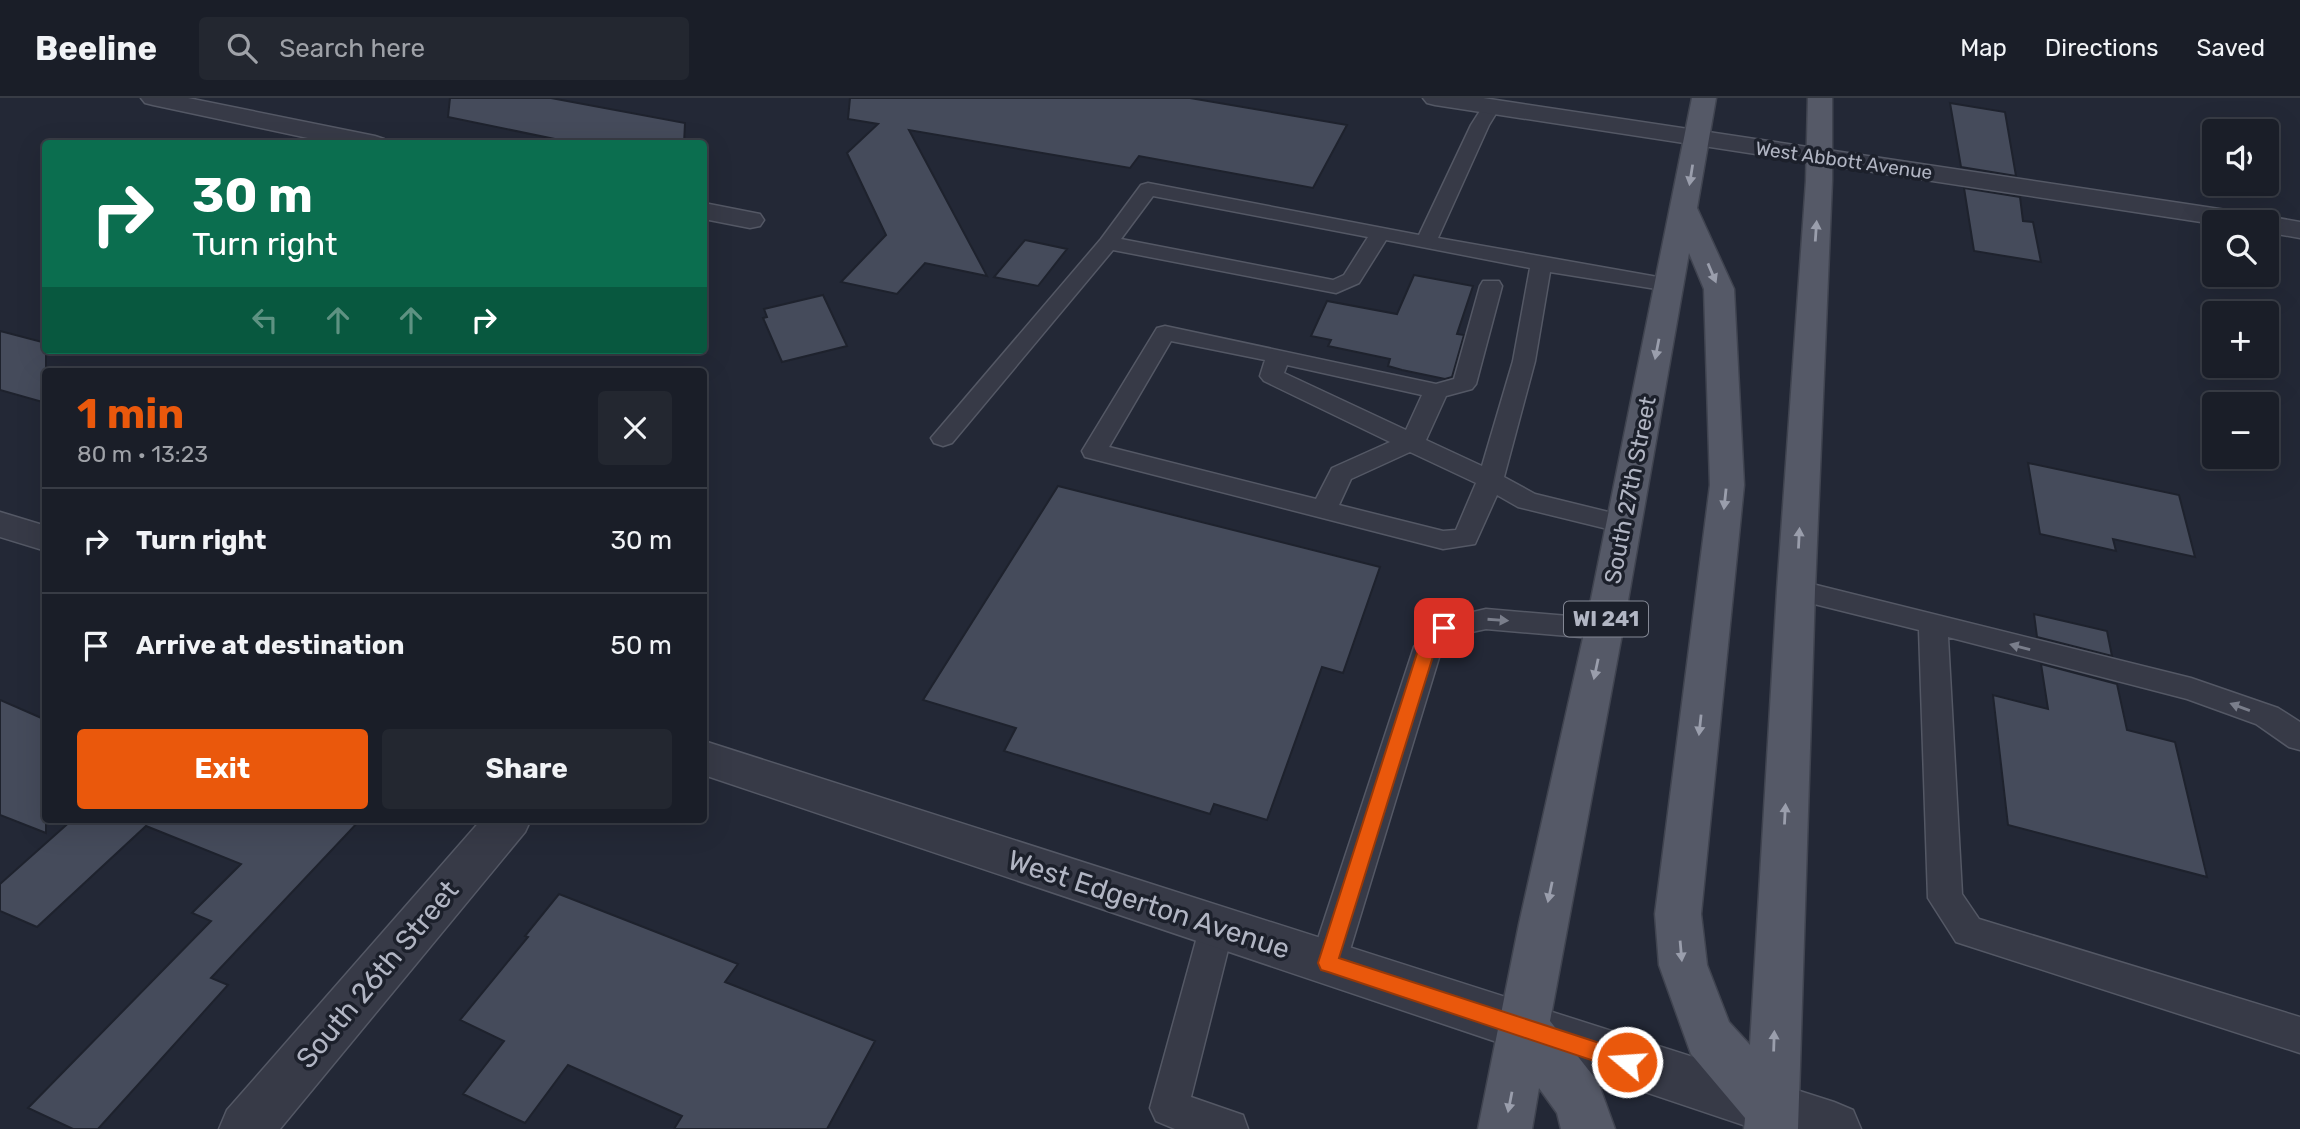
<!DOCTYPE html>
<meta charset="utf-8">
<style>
body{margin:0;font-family:Rubik,sans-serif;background:#232730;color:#f1f3f6;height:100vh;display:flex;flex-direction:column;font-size:26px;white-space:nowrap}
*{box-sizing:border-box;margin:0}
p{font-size:23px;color:#9fa2a8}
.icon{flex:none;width:38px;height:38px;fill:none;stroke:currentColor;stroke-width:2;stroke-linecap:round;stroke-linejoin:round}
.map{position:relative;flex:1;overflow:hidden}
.panel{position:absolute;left:42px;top:270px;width:665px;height:455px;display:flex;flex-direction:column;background:#1a1e28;border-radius:7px;box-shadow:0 7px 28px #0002,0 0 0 2px #383c45}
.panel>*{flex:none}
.guide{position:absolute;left:42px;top:42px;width:665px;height:214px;border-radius:7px;box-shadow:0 7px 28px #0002,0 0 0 2px #383c45;background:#0b6e4f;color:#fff;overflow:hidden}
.buttons{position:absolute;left:2202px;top:21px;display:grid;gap:14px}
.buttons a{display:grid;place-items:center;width:77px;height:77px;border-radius:7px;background:#1a1e28;box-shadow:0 7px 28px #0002,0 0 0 2px #383c45;font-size:35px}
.pin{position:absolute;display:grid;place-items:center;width:60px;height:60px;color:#fff;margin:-30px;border-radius:14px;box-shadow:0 4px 10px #0006}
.me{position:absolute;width:77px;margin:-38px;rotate:288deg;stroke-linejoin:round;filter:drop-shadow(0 0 5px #0008)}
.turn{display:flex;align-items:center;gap:24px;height:147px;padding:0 35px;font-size:32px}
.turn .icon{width:91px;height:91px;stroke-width:2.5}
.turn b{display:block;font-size:49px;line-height:60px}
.lanes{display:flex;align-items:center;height:66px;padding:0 35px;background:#0003;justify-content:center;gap:35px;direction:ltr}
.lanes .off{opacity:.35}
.round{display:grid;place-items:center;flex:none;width:74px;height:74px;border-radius:7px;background:#232730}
.head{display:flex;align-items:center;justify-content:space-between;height:119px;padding:0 35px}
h1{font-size:42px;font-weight:700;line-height:52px;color:#ea580c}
.cta{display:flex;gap:14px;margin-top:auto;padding:14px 35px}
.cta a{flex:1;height:80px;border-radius:7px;background:#ea580c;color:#fff;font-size:28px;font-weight:700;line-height:80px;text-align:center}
.cta a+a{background:#232730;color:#f1f3f6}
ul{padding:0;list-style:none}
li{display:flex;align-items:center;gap:21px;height:105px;padding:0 35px;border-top:2px solid #383c45}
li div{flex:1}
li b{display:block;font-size:26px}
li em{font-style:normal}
header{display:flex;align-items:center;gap:42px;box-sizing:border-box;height:98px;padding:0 35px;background:#1a1e28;border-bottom:2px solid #383c45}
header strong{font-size:33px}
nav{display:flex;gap:38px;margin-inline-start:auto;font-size:24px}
.search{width:490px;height:63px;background:#232730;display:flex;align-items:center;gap:18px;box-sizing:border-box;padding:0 24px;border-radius:7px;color:#9fa2a8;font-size:26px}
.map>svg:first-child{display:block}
.building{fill:#454b5b;stroke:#1e222d;stroke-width:2}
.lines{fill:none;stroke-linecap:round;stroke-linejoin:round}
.service-casing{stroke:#545865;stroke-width:3}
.minor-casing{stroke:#545865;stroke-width:3}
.tertiary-casing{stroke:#545865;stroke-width:3}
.primary-casing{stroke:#404450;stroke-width:3}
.service{fill:#373a47;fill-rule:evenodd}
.minor{fill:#373a47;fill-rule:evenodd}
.tertiary{fill:#373a47;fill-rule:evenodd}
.primary{fill:#555967;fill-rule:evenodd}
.oneway{fill:#9a9eac}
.oneway2{fill:#7a7e8b}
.route{fill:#ea580c;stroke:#983908;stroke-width:2}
.labels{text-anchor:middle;stroke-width:7;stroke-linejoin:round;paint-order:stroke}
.far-street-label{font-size:19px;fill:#b1b5c3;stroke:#1c202b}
.shield{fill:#1c202b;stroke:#848895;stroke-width:2}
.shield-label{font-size:21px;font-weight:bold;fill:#b1b5c3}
.street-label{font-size:23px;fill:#b1b5c3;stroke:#1c202b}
.near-street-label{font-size:28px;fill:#b1b5c3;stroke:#1c202b}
</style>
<header>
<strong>Beeline</strong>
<div class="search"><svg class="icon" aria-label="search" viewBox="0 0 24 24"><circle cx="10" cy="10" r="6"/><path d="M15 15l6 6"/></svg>Search here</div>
<nav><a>Map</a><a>Directions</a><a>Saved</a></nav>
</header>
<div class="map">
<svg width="2300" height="1031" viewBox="0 0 2300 1031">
<rect width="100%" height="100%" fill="#232836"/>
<!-- building -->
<path class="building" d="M450,0H551L685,25L684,46H579L448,19Z
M850,0H1190L1347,27L1313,90L1139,58L1130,70L909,32L987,178L925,165L897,196L841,184L886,137L847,55L878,26L848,21Z
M1950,5L2005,14L2016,78L1961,69Z
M1964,90L2020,99L2023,123L2033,124L2041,164L1974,153Z
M1025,142L1067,151L1038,188L994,179Z
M1414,177L1473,188L1457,236L1464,237L1452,279L1445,281L1402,272L1388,268L1390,261L1328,248L1331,242L1311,238L1327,203L1397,216Z
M823,197L847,248L782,264L763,220L767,219L764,211Z
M0,233L46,245V305L0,292Z
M2028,365L2179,397L2195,459L2113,441L2116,453L2040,436Z
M1058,388L1380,469L1343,575L1322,569L1267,722L1214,706L1210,716L1004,653L1016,630L923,602Z
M2034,516L2107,533L2112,558L2037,539Z
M2041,566L2117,586L2127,632L2175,644L2207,779L2008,727L1993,597L2048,611Z
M0,602L46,622V735L0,717Z
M73,721H361L211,880L228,887L98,1031H73L28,1010L211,823L192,815L241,766L146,728L37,829L0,813V786Z
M559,796L738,866L725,884L875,943L827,1031H674L682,1018L568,967L525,1025L463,996L504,943L460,922L528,839L525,838Z"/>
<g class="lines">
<defs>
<path id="service" d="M1491,4L1500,9L1489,27L1438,140L1669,181L1677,182L1680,187L1677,192L1669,193L1550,174L1535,263L1504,379L1535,396L1633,420L1637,426L1633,432L1624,435L1518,409L1497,397L1475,446L1443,451L1085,359L1082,353L1157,230L1165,228L1436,286L1454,281L1480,188L1483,183H1499L1502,188L1476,286L1472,291L1446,298L1426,342L1482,368L1513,263L1530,170L1386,142L1359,185L1336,195L1113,152L952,345L943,348L934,345L931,340L1101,141L1141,87L1148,85L1419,137L1471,27L1485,5ZM1153,98L1368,139L1344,177L1333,182L1121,141ZM1171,243L1265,262L1260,278L1264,283L1390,344L1332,370L1316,401L1109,349ZM1287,267L1422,297L1406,332L1284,275ZM1410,354L1476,385L1456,432L1443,433L1339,407L1351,381Z
M1796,482L2191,580L2278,610L2300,624V652L2289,649L2256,626L2187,601L1948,539L1962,796L1979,821L2300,919V955L1956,844L1928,800L1919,532L1786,499L1782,492L1786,485Z
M1486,511L1604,521L1614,524L1618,531L1614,538L1604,541L1486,531L1453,538L1441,553L1346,865L1340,876L1328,881L1316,876L1310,865L1414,549L1434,523Z
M1217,813L1229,817L1234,828L1191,999L1243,1017L1248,1031H1175L1156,1023L1150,1010L1200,828L1205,817Z"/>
<path id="minor" d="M141,0H188L375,38L384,41L387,46H336L153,7L145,5Z
M1423,0H1483L2266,118L2300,124V140L2266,134V124H2214V126L1435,7L1427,5Z
M704,105L760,116L764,122L760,128L750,130L704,121Z
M482,721H531L525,734L280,1031H219L227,1012Z"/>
<path id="tertiary" d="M0,414L46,428V453L0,439Z
M704,643L1834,1004L1853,1012L1861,1031H1755L704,677Z"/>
<path id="primary" d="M1692,0H1716L1697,110L1734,191L1744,387L1701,816L1707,867L1729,924L1750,947L1777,492L1806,83L1808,0H1832V83L1815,492L1798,1031H1744L1745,1020L1691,956L1659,867L1655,816L1710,387L1704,191L1689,155L1623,531L1550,923L1598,984L1615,1031H1561L1557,1015L1539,990L1532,1031H1478L1519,826L1585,531Z"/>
</defs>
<!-- service casing -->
<use href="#service" class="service-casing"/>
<!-- minor casing -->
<use href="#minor" class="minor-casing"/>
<!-- tertiary casing -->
<use href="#tertiary" class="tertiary-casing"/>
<!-- primary casing -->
<use href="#primary" class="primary-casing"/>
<!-- service -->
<use href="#service" class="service"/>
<!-- minor -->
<use href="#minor" class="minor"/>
<!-- tertiary -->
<use href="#tertiary" class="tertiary"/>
<!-- primary -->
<use href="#primary" class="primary"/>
</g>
<!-- one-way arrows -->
<defs><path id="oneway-solid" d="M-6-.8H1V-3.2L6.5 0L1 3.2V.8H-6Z" transform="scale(1.75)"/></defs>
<g class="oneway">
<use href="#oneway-solid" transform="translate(1691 77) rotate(99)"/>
<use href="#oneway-solid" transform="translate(1816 133) rotate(-86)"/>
<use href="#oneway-solid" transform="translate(1712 175) rotate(67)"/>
<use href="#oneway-solid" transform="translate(1657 251) rotate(101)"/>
<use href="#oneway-solid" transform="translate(1725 401) rotate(96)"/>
<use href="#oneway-solid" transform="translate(1799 440) rotate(-87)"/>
<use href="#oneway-solid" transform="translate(1596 571) rotate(102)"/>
<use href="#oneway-solid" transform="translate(1700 627) rotate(96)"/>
<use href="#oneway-solid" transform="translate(1785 716) rotate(-87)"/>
<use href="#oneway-solid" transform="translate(1550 794) rotate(102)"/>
<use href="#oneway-solid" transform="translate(1681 853) rotate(85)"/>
<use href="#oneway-solid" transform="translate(1774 943) rotate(-88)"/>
<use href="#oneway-solid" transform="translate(1510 1004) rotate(101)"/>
</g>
<g class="oneway2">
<use href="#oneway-solid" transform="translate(1498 522) rotate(4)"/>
<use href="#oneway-solid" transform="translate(2020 549) rotate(-165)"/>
<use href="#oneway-solid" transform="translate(2240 609) rotate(-160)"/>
</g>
<!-- route -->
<path class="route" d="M1444,524L1452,530L1435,552L1339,860L1627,954L1634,957L1638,964L1634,971L1627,974L1328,874L1321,872L1318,865L1419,549L1438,526Z"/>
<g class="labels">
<!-- far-street labels -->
<g class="far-street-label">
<text transform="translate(1844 62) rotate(8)" y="7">West Abbott Avenue</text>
</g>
<!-- shield labels -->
<rect class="shield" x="1564" y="503.5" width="84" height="35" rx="5"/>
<g class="shield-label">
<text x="1606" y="528">WI 241</text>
</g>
<!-- street labels -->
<g class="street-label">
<text transform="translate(1630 392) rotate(-79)" y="8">South 27th Street</text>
</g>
<!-- near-street labels -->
<g class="near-street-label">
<text transform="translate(1149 806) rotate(18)" y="10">West Edgerton Avenue</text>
<text transform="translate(377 876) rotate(-50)" y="10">South 26th Street</text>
</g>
</g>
</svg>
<div class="buttons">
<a><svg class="icon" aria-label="sound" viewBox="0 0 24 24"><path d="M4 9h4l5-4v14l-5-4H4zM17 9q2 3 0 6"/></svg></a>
<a><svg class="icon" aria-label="search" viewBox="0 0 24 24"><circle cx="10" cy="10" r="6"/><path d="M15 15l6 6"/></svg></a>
<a>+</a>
<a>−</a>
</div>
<div class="pin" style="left:1444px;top:530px;background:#d93025"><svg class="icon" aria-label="arrive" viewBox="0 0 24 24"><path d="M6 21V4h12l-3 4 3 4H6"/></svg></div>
<svg class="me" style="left:1627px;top:964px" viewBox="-20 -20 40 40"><circle r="17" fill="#ea580c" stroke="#fff" stroke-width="3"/><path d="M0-11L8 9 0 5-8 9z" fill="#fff"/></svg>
<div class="guide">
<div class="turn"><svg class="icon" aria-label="right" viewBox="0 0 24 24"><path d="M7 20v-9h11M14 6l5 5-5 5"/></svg><div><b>30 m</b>Turn right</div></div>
<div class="lanes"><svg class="icon off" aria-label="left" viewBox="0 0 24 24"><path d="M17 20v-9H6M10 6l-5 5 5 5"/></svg><svg class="icon off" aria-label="ahead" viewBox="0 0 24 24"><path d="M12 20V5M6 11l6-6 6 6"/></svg><svg class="icon off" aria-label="ahead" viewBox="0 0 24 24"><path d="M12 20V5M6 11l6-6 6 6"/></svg><svg class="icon" aria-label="right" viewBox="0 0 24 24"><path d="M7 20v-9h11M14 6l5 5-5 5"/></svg></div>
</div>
<section class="panel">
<div class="head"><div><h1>1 min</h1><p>80 m · 13:23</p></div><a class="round"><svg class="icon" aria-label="close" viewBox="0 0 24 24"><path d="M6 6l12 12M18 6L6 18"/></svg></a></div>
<ul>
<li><svg class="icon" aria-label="right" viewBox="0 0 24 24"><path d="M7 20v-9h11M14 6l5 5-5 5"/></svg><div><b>Turn right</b></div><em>30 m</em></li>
<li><svg class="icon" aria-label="arrive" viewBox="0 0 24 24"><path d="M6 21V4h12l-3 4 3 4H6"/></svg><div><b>Arrive at destination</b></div><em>50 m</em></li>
</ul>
<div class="cta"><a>Exit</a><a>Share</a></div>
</section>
</div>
